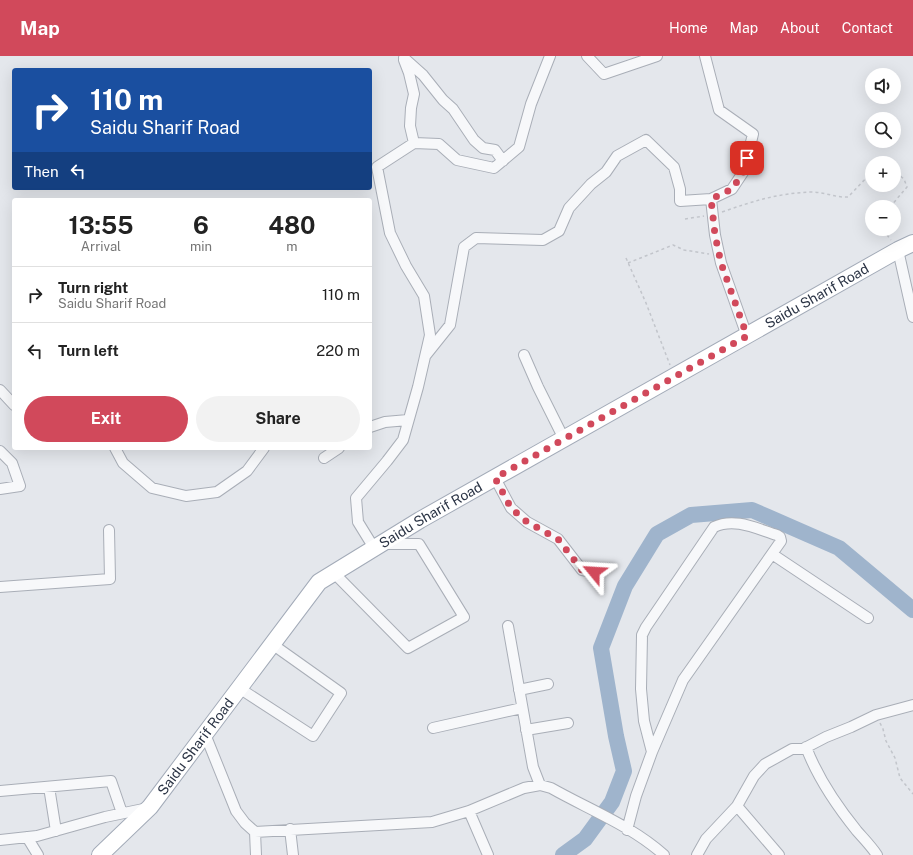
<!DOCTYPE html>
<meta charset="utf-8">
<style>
body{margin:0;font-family:"Public Sans",sans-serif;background:#f2f2f2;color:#222;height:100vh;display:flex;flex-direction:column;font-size:15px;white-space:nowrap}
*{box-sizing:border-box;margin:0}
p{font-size:13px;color:#767676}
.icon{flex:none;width:22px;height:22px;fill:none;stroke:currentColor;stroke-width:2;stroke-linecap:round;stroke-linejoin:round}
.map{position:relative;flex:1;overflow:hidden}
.side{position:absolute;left:12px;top:142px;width:360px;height:252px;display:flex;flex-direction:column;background:#fff;border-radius:4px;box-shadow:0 4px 16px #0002}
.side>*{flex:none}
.guide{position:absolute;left:12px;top:12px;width:360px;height:122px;border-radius:4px;box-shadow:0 4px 16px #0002;background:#1a4fa0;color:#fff;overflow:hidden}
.buttons{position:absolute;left:865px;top:12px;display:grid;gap:8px}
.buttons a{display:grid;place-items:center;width:36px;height:36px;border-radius:50%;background:#fff;box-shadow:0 4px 16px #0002;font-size:20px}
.pin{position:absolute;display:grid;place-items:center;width:34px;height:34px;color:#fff;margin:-17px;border-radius:8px;box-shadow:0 2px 6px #0006}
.me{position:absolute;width:44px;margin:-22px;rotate:297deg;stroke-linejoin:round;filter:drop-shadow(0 0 3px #0008)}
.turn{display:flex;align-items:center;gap:14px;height:84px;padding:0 12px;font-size:18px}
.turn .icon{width:52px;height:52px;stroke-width:2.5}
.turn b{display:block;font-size:28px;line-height:34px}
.then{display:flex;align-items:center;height:38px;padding:0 12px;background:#0003;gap:8px;font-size:15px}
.eta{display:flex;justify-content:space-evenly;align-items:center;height:68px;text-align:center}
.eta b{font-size:24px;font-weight:700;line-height:28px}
.button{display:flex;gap:8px;margin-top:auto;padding:8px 12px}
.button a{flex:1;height:46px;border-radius:24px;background:#d1495b;color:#fff;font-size:16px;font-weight:700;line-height:46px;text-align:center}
.button a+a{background:#f2f2f2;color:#222}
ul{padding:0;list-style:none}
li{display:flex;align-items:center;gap:12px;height:56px;padding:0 12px;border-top:1px solid #e0e0e0}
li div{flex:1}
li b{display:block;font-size:15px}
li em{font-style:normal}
header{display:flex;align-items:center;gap:24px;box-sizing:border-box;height:56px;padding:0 20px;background:#d1495b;color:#fff}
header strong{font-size:19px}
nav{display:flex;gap:22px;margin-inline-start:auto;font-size:14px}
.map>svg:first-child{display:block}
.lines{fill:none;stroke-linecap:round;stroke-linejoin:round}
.river{stroke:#9fb4cc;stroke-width:16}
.street-casing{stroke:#a9aeb7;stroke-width:12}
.primary-casing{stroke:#a3abb8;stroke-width:18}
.path{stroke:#c2c5cb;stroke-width:1.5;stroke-dasharray:3 3;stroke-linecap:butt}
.street{stroke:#f7f8fa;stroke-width:10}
.primary{stroke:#fff;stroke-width:16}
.route{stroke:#d1495b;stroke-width:7;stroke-dasharray:0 12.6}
.labels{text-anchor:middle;stroke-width:3;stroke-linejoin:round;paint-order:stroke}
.street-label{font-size:14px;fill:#2b3445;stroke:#f4f6f9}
</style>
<header>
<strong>Map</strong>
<nav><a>Home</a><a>Map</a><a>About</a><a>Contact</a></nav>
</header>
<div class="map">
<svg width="913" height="799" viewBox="0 0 913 799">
<rect width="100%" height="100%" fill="#e4e7ec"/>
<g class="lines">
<!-- river -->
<path class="river" d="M563,799L585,783L612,746L624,715L616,680L601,592L625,530L657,478L691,459L752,454L839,492L913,554"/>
<defs>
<path id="street" d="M587,0L604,18L657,0
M705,0L719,54L753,78L744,115L732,133L711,143L715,179L721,207L747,280
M404,2L423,19L443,44L453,53L474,84L483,92L495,94L503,105
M404,4L409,17L414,38L411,52L410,70L414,87
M898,194L913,261
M426,299L450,269L464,191L476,182L543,184L559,175L569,152L591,128L606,116L617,100L646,84L674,111L680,133V145L711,143
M524,299L538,331L564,383
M0,334L14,349
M370,371L385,366L408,364
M115,392L123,407L152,432L186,440L217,436L247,415L264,392
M0,395L12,407L20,430L0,433
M324,402L339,392
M495,422L511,452L527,466L558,483L582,514L593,516
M374,492L358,466L356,442L387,405L403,384L418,331L430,279L424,240L406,210L390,177L377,111L414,87L439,88L457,104L494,112L519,91L531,48L550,0
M772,498L868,562
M334,517L408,592L464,561L419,488H383
M0,531L110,523L109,474
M508,570L533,711L540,729
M239,632L313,680L341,637L272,588
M519,634L548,628
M433,672L522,652
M526,674L568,667
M205,678L236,755L245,767L255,776L432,766L469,755L524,732L540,729L551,732C588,753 632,770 664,799
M806,691C818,723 836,749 857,775C864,783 871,790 877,799
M49,731L56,775
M0,735L111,725L122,757
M737,750L779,799
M469,755L488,799
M290,773L293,799
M627,774L636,740L652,696L683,624L781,485L780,481L777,479C757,473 735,461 714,471L646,571L642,579L641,633L644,665L652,696
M255,776L256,799
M27,781L38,799
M0,784L37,780L105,761L148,752
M697,799L706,783L737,750L754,720L765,708L792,693H803L826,681L851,671L876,659L913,649"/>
<g id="primary">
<path id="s1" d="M100,799L150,751L319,526L420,464L898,194L913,187"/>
</g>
</defs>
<!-- street casing -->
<use href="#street" class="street-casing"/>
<!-- primary casing -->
<use href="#primary" class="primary-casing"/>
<!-- path -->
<path class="path" d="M882,107L883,106L884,107
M890,151L907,131L904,123L894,115
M722,156C754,145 778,137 812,136C825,136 836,142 848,141L872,116
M685,163L704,160
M886,173L887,179L891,184
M626,202L646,247L670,309
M628,207L673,189L684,194L709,198
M880,667L883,673L886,685L895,702L900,722L913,738"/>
<!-- street -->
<use href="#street" class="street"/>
<!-- primary -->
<use href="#primary" class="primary"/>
</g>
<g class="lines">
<!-- route -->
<path class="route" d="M594,516L582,514L558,483L527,466L511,452L495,422L747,280L721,207L715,179L711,143L732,133L744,115L747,102"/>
</g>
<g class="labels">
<!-- street labels -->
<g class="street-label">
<text dy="5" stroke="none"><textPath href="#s1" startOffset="925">Saidu Sharif Road</textPath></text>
<text dy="5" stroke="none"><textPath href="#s1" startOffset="481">Saidu Sharif Road</textPath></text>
<text dy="5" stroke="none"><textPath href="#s1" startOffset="145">Saidu Sharif Road</textPath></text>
</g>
</g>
</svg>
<div class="buttons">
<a><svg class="icon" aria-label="sound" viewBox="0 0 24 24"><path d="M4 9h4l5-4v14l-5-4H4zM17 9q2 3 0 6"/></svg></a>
<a><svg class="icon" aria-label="search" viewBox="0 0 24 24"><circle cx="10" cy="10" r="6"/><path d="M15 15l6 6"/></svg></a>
<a>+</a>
<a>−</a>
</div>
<div class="pin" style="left:747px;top:102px;background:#d93025"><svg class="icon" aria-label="arrive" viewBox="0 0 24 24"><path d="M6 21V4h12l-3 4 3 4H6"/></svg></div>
<svg class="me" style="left:594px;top:516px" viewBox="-20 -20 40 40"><path d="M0-17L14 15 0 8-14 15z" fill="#d1495b" stroke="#fff" stroke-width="4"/></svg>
<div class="guide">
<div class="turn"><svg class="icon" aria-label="right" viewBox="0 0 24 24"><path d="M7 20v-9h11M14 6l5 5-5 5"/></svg><div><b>110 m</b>Saidu Sharif Road</div></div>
<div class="then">Then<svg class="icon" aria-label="left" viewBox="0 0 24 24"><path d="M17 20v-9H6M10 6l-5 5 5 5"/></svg></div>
</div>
<section class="side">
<div class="eta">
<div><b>13:55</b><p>Arrival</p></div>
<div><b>6</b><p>min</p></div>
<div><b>480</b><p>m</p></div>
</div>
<ul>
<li><svg class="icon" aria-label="right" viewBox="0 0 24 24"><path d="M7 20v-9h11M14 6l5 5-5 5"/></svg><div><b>Turn right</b><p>Saidu Sharif Road</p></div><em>110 m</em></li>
<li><svg class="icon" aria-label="left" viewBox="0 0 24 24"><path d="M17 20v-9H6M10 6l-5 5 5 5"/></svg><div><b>Turn left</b></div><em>220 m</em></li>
</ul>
<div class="button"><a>Exit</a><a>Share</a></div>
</section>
</div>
